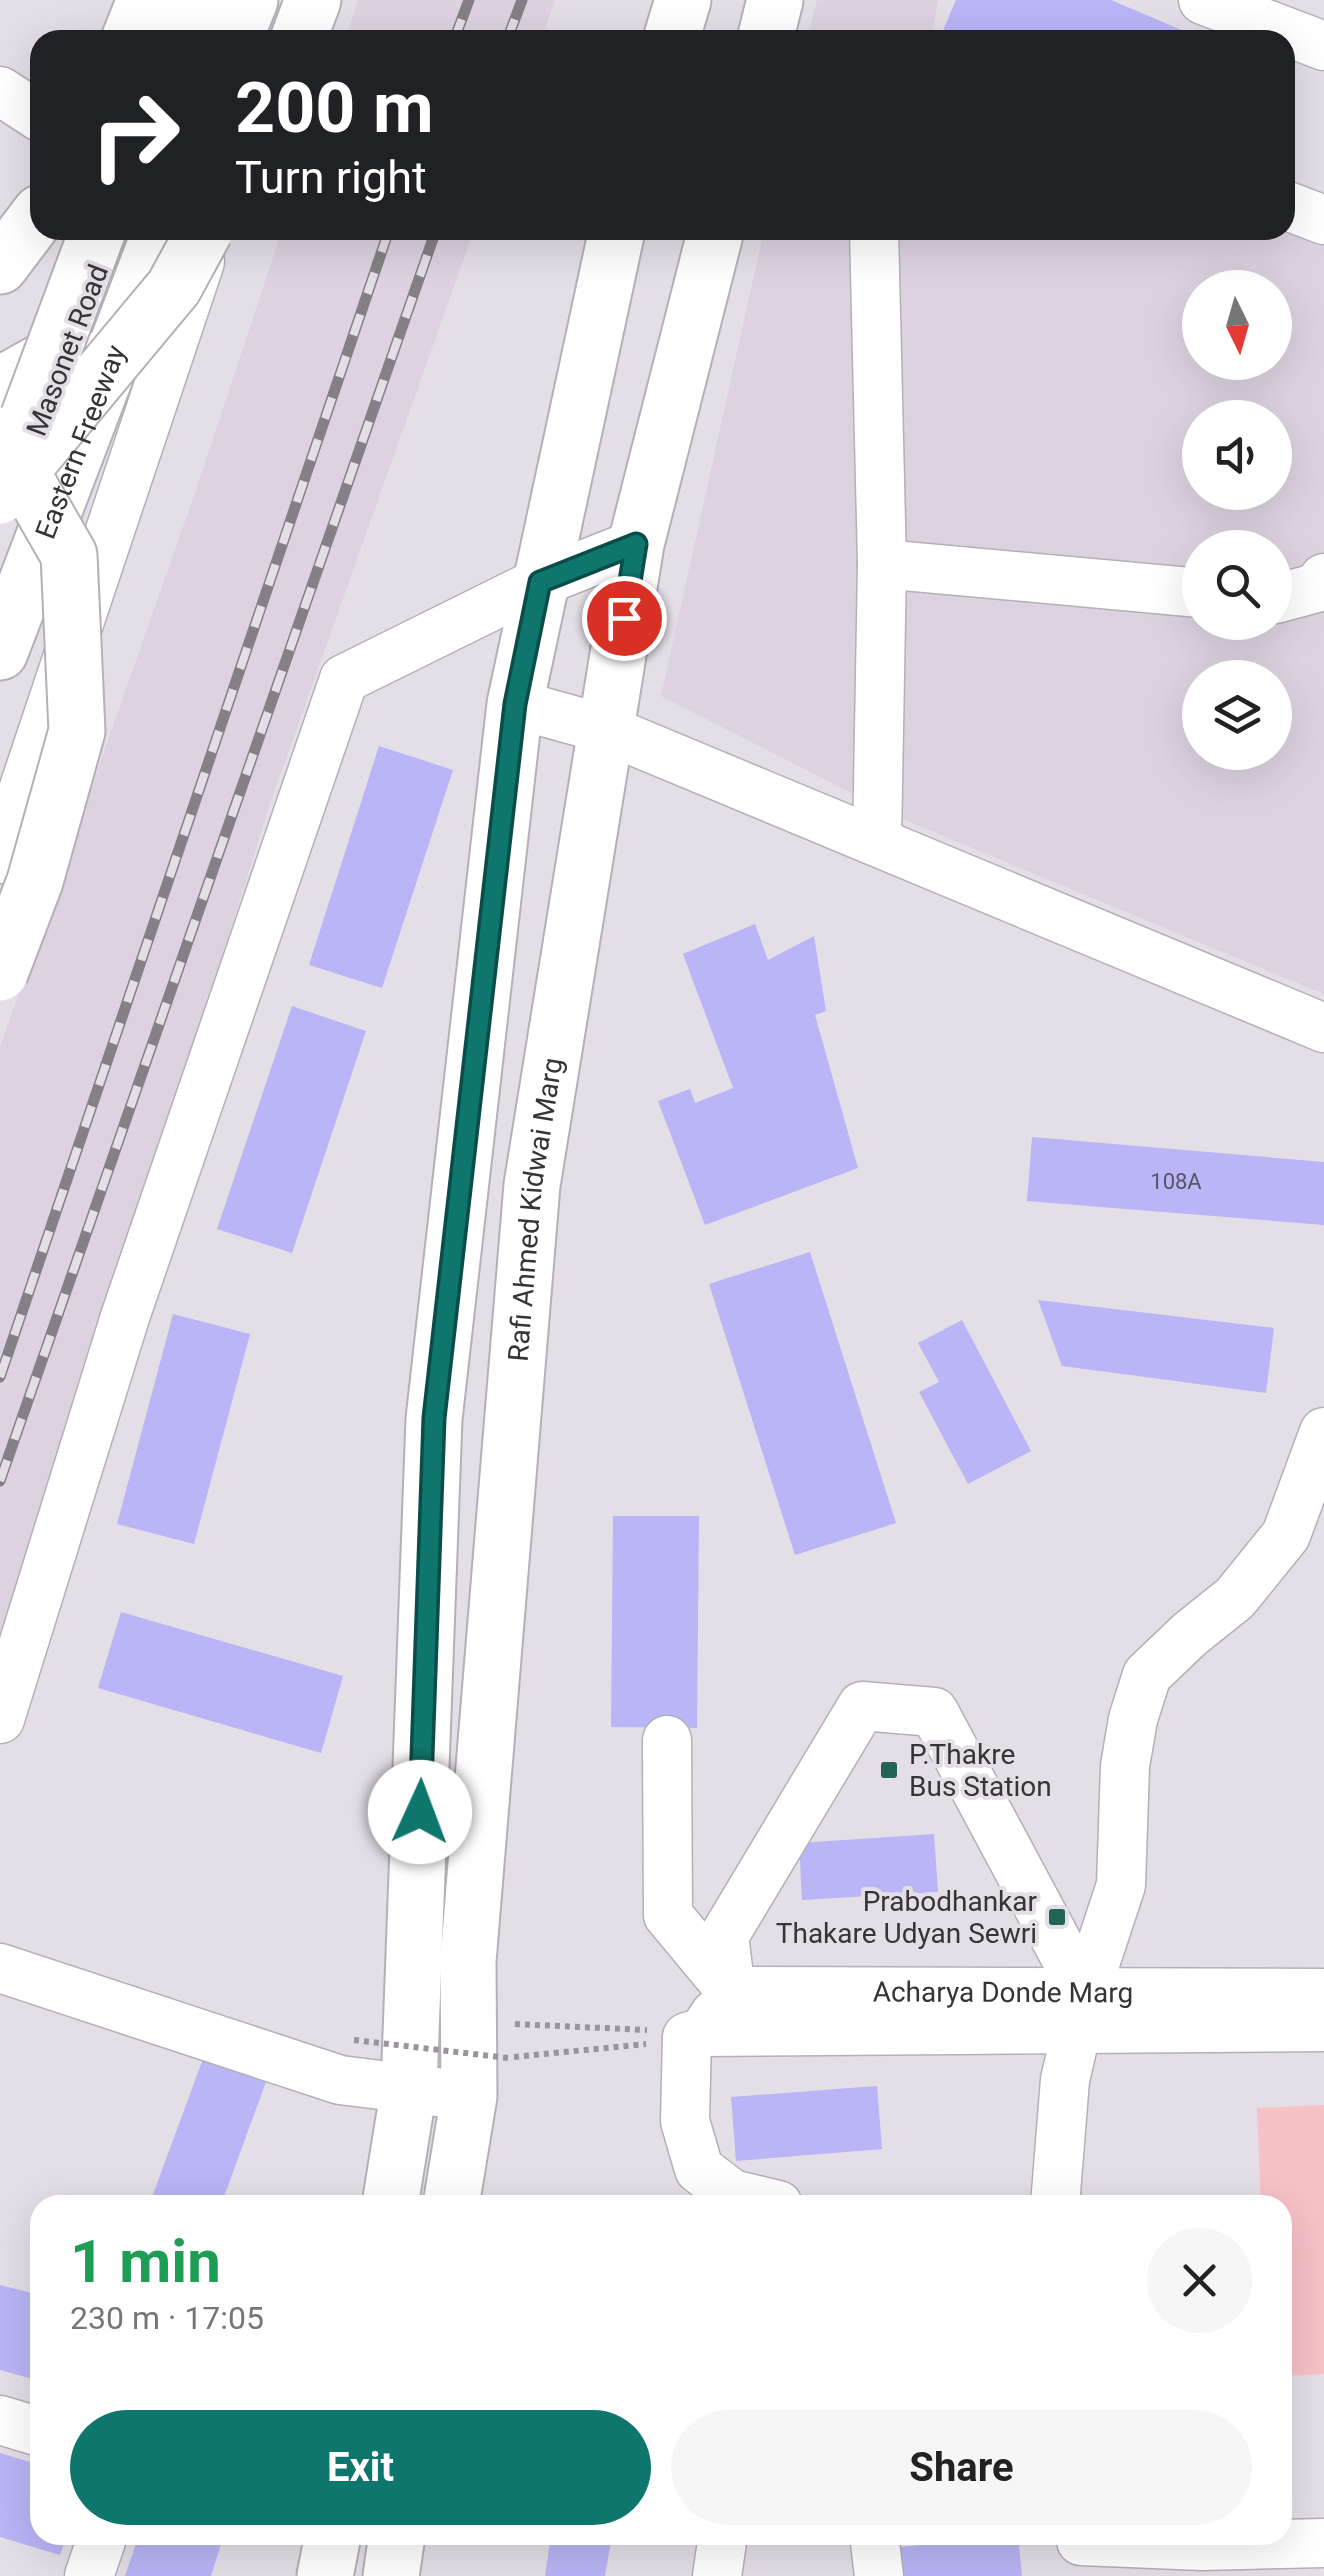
<!DOCTYPE html>
<meta charset="utf-8">
<style>
body{margin:0;font-family:Roboto,sans-serif;background:#f6f6f6;color:#222;height:100vh;display:flex;flex-direction:column;font-size:38px;white-space:nowrap}
*{box-sizing:border-box;margin:0}
p{font-size:32px;color:#767676}
.icon{flex:none;width:55px;height:55px;fill:none;stroke:currentColor;stroke-width:2;stroke-linecap:round;stroke-linejoin:round}
.map{position:relative;flex:1;overflow:hidden}
.side{position:absolute;left:30px;top:2195px;width:1262px;height:350px;display:flex;flex-direction:column;background:#fff;border-radius:30px;box-shadow:0 10px 40px #0002}
.side>*{flex:none}
.guide{position:absolute;left:30px;top:30px;width:1265px;height:210px;border-radius:30px;box-shadow:0 10px 40px #0002;background:#202124;color:#fff;overflow:hidden}
.needle{width:65px;rotate:175deg}
.buttons{position:absolute;left:1182px;top:270px;display:grid;gap:20px}
.buttons a{display:grid;place-items:center;width:110px;height:110px;border-radius:50%;background:#fff;box-shadow:0 10px 40px #0002;font-size:50px}
.pin{position:absolute;display:grid;place-items:center;width:85px;height:85px;color:#fff;margin:-42px;border:5px solid #fff;border-radius:50%;box-shadow:0 2px 10px #0007}
.me{position:absolute;width:110px;margin:-55px;rotate:2deg;stroke-linejoin:round;filter:drop-shadow(0 0 8px #0008)}
.turn{display:flex;align-items:center;gap:35px;height:210px;padding:0 40px;font-size:45px}
.turn .icon{width:130px;height:130px;stroke-width:2.5}
.turn b{display:block;font-size:70px;line-height:85px}
.round{display:grid;place-items:center;flex:none;width:105px;height:105px;border-radius:52px;background:#f6f6f6}
.overview{display:flex;align-items:center;justify-content:space-between;height:170px;padding:0 40px}
h1{font-size:60px;font-weight:700;line-height:75px;color:#1e9e55}
.primary-button{display:flex;gap:20px;margin-top:auto;padding:20px 40px}
.primary-button a{flex:1;height:115px;border-radius:60px;background:#0f766e;color:#fff;font-size:40px;font-weight:700;line-height:115px;text-align:center}
.primary-button a+a{background:#f6f6f6;color:#222}
.map>svg:first-child{display:block}
.built{fill:#dcd2e0;fill-rule:evenodd}
.green{fill:#f7c1c6}
.building{fill:#b9b5f6}
.lines{fill:none;stroke-linecap:round;stroke-linejoin:round}
.minor-casing{stroke:#b5b0b8;stroke-width:51}
.major-casing{stroke:#b5b0b8;stroke-width:59}
.highway-casing{stroke:#b5b0b8;stroke-width:59}
.path{stroke:#99959b;stroke-width:6;stroke-dasharray:5 5;stroke-linecap:butt}
.minor{stroke:#fff;stroke-width:48}
.major{stroke:#fff;stroke-width:55}
.highway{stroke:#fff;stroke-width:55}
.rail-casing{stroke:#848085;stroke-width:11}
.rail{stroke:#e4dee6;stroke-width:8;stroke-dasharray:22;stroke-linecap:butt}
.highway-bridge-casing{stroke:#b5b0b8;stroke-width:59;stroke-linecap:butt}
.path-bridge{stroke:#99959b;stroke-width:6;stroke-dasharray:5 5;stroke-linecap:butt}
.highway-bridge{stroke:#fff;stroke-width:55}
.route-casing{stroke:#0a4d48;stroke-width:25}
.route{stroke:#0f766e;stroke-width:18}
.poi-dot{fill:#226555;stroke:#e4dee6;stroke-width:4}
.labels{text-anchor:middle;stroke-width:8;stroke-linejoin:round;paint-order:stroke}
.number-label{font-size:22px;fill:#575467}
.street-label{font-size:28px;fill:#363437;stroke:#e4dee6}
.poi-label{font-size:28px;fill:#363437;stroke:#e4dee6;text-anchor:start}
</style>
<div class="map">
<svg width="1324" height="2576" viewBox="0 0 1324 2576">
<rect width="100%" height="100%" fill="#e4dee6"/>
<!-- built -->
<path class="built" d="M358,0H555L541,40H345Z
M817,0H938L931,40H807Z
M1324,201V994L900,818L661,696L764,230H1285ZM1200,288H1275V362H1200ZM1200,418H1275V492H1200ZM1200,548H1275V622H1200ZM1200,678H1275V752H1200Z
M282,230H474L271,801L0,1658V1047L196,490Z"/>
<!-- green -->
<path class="green" d="M1324,2105V2374L1283,2376L1282,2205H1261L1257,2108Z"/>
<!-- building -->
<path class="building" d="M956,0H1111L1205,40H939Z
M379,746L453,770L382,988L309,965Z
M755,924L768,960L814,936L826,1011L815,1015L858,1168L705,1225L658,1101L690,1089L695,1103L733,1088L683,954Z
M292,1006L366,1031L292,1253L217,1229Z
M1032,1137L1324,1162V1225L1027,1201Z
M810,1252L896,1523L795,1555L709,1284Z
M1038,1300L1274,1328L1266,1393L1062,1366Z
M173,1314L250,1334L194,1544L117,1524Z
M962,1320L1031,1451L968,1484L919,1392L939,1382L918,1343Z
M613,1516H699L697,1728L611,1727Z
M121,1612L343,1676L321,1753L98,1688Z
M934,1834L938,1892L802,1900L799,1843Z
M203,2059L266,2082L221,2205H149Z
M877,2086L882,2149L736,2161L731,2097Z
M0,2285L40,2295V2381L0,2370Z
M0,2453L40,2465V2535H67L60,2555L0,2537Z
M139,2535H224L211,2576H125Z
M551,2535H612L605,2576H545Z
M964,2535H1018L1022,2576H893L890,2548L965,2541Z"/>
<g class="lines">
<defs>
<g id="minor">
<path d="M1203,0L1324,46"/>
<path d="M184,40L198,0"/>
<path d="M0,91L40,117"/>
<path d="M1285,205L1324,220"/>
<path d="M874,230L882,564L877,841"/>
<path d="M882,564L1200,593"/>
<path d="M1275,599L1316,588L1324,578"/>
<path d="M515,704L605,729L1324,1028"/>
<path d="M0,859L200,262"/>
<path d="M0,1719L125,1317L344,679L540,582L636,544"/>
<path d="M667,1740L668,1915L731,1991"/>
<path d="M0,1968L340,2080L469,2096"/>
<path d="M731,1991L724,1936L862,1706L934,1712L1085,1994"/>
<path id="s1" d="M731,1991L1324,1993"/>
<path d="M715,2014L703,2032L687,2037L685,2121L699,2169L732,2194L778,2205"/>
<path d="M703,2032L1324,2027"/>
<path d="M1055,2205L1065,2080L1085,1994L1121,1885L1125,1766L1133,1719L1147,1675L1190,1634L1235,1598L1286,1535L1324,1432"/>
<path d="M0,2420L40,2432"/>
<path d="M874,2535L879,2576"/>
<path d="M1081,2541L1202,2546L1324,2543"/>
<path d="M89,2576L103,2535"/>
<path d="M717,2576L723,2535"/>
</g>
<g id="major">
<path d="M671,40L683,0"/>
<path d="M765,40L775,0"/>
<path d="M390,2205L409,2088L434,1419L515,704L617,230"/>
<path id="s2" d="M451,2205L469,2096L468,1961L532,1185L636,544L716,230"/>
<path d="M325,2576L333,2535"/>
<path d="M391,2576L397,2535"/>
</g>
<g id="highway">
<path d="M129,40L145,0"/>
<path d="M234,40L250,0"/>
<path d="M298,40L313,0"/>
<path d="M0,266L40,213"/>
<path d="M0,385L68,347"/>
<path id="s3" d="M0,652L161,230"/>
</g>
</defs>
<!-- minor casing -->
<use href="#minor" class="minor-casing"/>
<!-- major casing -->
<use href="#major" class="major-casing"/>
<!-- highway casing -->
<use href="#highway" class="highway-casing"/>
<!-- path -->
<path class="path" d="M515,2024L647,2030
M514,2057L646,2044"/>
<!-- minor -->
<use href="#minor" class="minor"/>
<!-- major -->
<use href="#major" class="major"/>
<!-- highway -->
<use href="#highway" class="highway"/>
<defs>
<path id="rail" d="M454,40L469,0
M507,40L522,0
M0,1377L389,230
M0,1481L436,230"/>
</defs>
<!-- rail casing -->
<use href="#rail" class="rail-casing"/>
<!-- rail -->
<use href="#rail" class="rail"/>
<defs>
<path id="highway-bridge" d="M0,435L69,555L77,731L35,881L0,973
M12,461L98,230
M0,496L174,287L205,230"/>
</defs>
<!-- highway-bridge casing -->
<use href="#highway-bridge" class="highway-bridge-casing"/>
<!-- path-bridge -->
<path class="path-bridge" d="M354,2040L508,2058"/>
<!-- highway-bridge -->
<use href="#highway-bridge" class="highway-bridge"/>
</g>
<g class="lines">
<defs>
<path id="route" d="M420,1812L434,1418L515,704L540,582L636,544L624,618"/>
</defs>
<!-- route casing -->
<use href="#route" class="route-casing"/>
<!-- route -->
<use href="#route" class="route"/>
</g>
<!-- markers -->
<g class="poi-dot">
<rect x="879" y="1760" width="20" height="20" rx="5"/>
<rect x="1047" y="1907" width="20" height="20" rx="5"/>
</g>
<g class="labels">
<!-- number labels -->
<g class="number-label">
<text x="1176" y="1189">108A</text>
</g>
<!-- street labels -->
<g class="street-label">
<text transform="translate(67 350) rotate(-69)" y="10">Masonet Road</text>
<text dy="10" stroke="none"><textPath href="#s3" startOffset="225">Eastern Freeway</textPath></text>
<text dy="10" stroke="none"><textPath href="#s2" startOffset="1000">Rafi Ahmed Kidwai Marg</textPath></text>
<text dy="10" stroke="none"><textPath href="#s1" startOffset="272">Acharya Donde Marg</textPath></text>
</g>
<!-- poi labels -->
<g class="poi-label">
<text x="909" y="1764">P.Thakre<tspan x="909" dy="32">Bus Station</tspan></text>
<text x="1037" y="1911" text-anchor="end">Prabodhankar<tspan x="1037" dy="32">Thakare Udyan Sewri</tspan></text>
</g>
</g>
</svg>
<div class="buttons">
<a><svg class="needle" viewBox="-14 -14 28 28"><path d="M0-13l5 13h-10z" fill="#e53935"/><path d="M0 13l5-13h-10z" fill="#767676"/></svg></a>
<a><svg class="icon" aria-label="sound" viewBox="0 0 24 24"><path d="M4 9h4l5-4v14l-5-4H4zM17 9q2 3 0 6"/></svg></a>
<a><svg class="icon" aria-label="search" viewBox="0 0 24 24"><circle cx="10" cy="10" r="6"/><path d="M15 15l6 6"/></svg></a>
<a><svg class="icon" aria-label="layers" viewBox="0 0 24 24"><path d="M12 4l9 5-9 5-9-5zM3 14l9 5 9-5"/></svg></a>
</div>
<div class="pin" style="left:624px;top:618px;background:#d93025"><svg class="icon" aria-label="arrive" viewBox="0 0 24 24"><path d="M6 21V4h12l-3 4 3 4H6"/></svg></div>
<svg class="me" style="left:420px;top:1812px" viewBox="-20 -20 40 40"><circle r="19" fill="#fff"/><path d="M0-13L10 11 0 6-10 11z" fill="#0f766e"/></svg>
<div class="guide">
<div class="turn"><svg class="icon" aria-label="right" viewBox="0 0 24 24"><path d="M7 20v-9h11M14 6l5 5-5 5"/></svg><div><b>200 m</b>Turn right</div></div>
</div>
<section class="side">
<div class="overview"><div><h1>1 min</h1><p>230 m · 17:05</p></div><a class="round"><svg class="icon" aria-label="close" viewBox="0 0 24 24"><path d="M6 6l12 12M18 6L6 18"/></svg></a></div>
<div class="primary-button"><a>Exit</a><a>Share</a></div>
</section>
</div>
